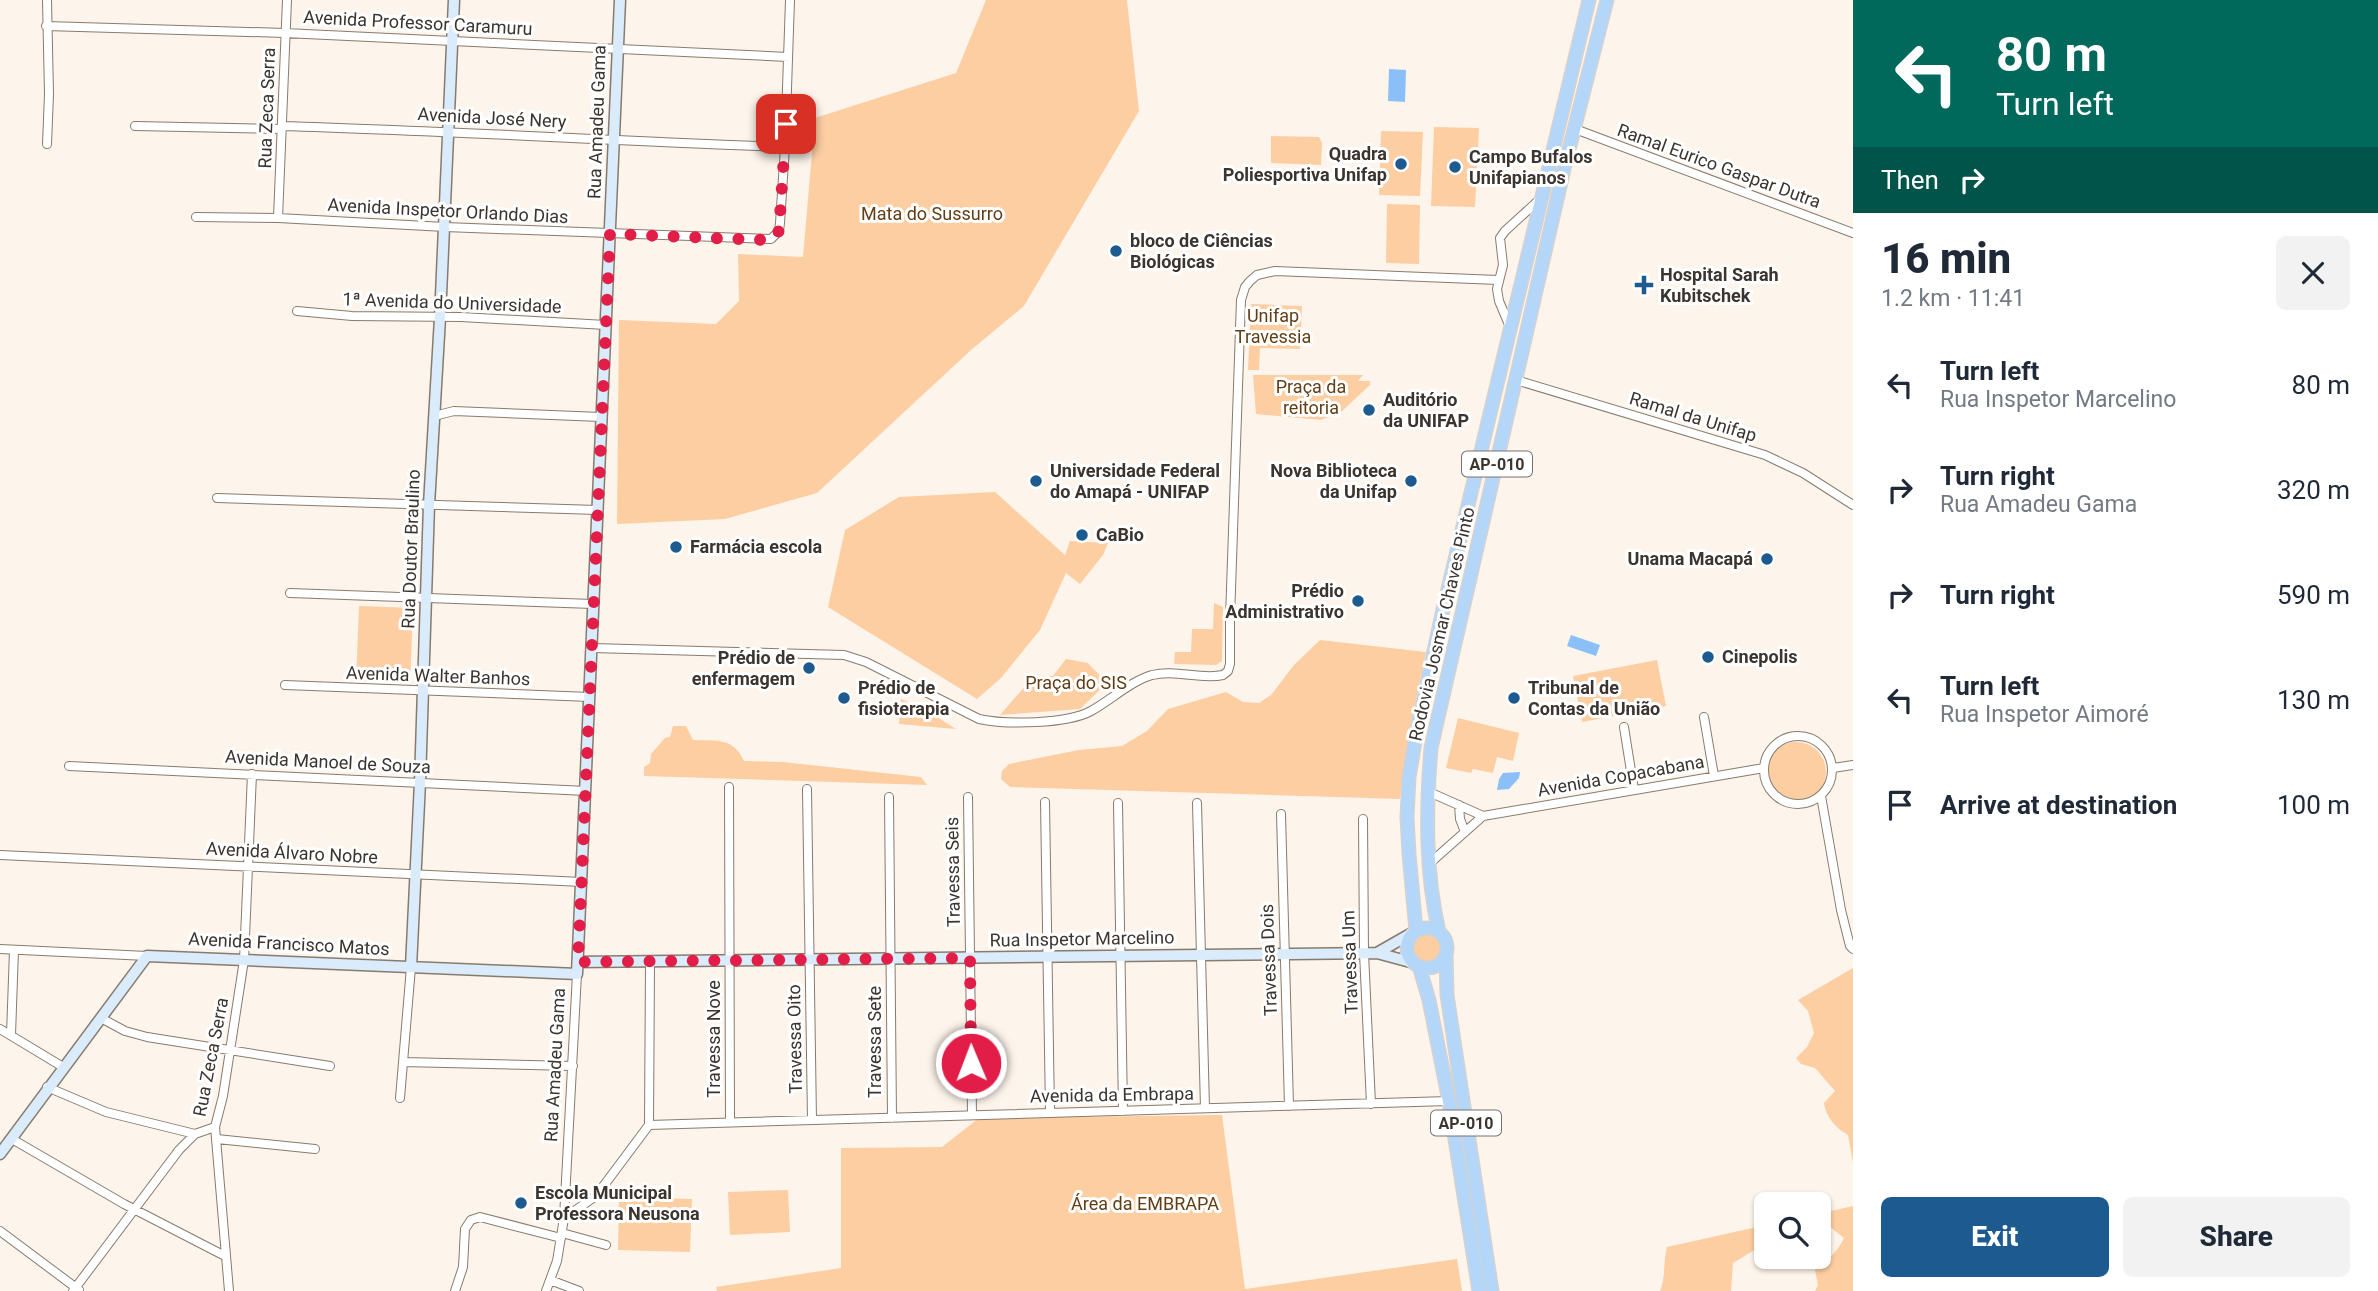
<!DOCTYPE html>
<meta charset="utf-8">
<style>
body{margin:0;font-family:Roboto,sans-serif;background:#f2f2f3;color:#1f2937;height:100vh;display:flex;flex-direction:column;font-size:26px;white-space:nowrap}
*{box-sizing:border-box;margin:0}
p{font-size:23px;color:#747a83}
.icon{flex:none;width:38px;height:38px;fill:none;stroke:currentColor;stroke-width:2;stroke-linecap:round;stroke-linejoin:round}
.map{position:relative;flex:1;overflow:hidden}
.side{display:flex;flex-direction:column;background:#fff;width:525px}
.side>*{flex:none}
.banner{background:#00695c;color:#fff;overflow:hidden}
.controls{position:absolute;left:1754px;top:1192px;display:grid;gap:14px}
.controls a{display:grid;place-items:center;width:77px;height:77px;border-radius:10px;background:#fff;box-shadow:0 2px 5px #0004;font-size:35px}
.pin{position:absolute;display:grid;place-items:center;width:60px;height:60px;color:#fff;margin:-30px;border-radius:14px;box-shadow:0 4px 10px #0006}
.me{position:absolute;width:77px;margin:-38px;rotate:359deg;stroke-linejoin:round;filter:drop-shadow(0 0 5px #0008)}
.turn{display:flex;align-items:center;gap:24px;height:147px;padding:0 28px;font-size:32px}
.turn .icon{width:91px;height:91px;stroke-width:2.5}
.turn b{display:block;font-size:49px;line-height:60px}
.then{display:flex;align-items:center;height:66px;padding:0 28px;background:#0003;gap:14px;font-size:26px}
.round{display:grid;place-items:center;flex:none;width:74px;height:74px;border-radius:10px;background:#f2f2f3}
.head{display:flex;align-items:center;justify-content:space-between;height:119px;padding:0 28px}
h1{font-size:42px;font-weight:800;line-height:52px}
.action{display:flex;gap:14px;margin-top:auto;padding:14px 28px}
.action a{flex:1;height:80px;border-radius:10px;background:#1d5a90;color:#fff;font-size:28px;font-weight:800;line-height:80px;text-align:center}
.action a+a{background:#f2f2f3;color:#1f2937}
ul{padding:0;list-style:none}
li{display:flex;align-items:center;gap:21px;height:105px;padding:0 28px}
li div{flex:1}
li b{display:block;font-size:26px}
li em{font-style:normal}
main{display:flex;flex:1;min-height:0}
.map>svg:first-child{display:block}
.green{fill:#fdcea2}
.water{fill:#8ac0f7}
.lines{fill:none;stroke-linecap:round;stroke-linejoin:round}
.street-casing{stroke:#887b6e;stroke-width:10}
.secondary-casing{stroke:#887b6e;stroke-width:13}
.primary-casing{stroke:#d4d2d1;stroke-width:15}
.street{stroke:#fff;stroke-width:8}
.secondary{stroke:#daebfc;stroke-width:10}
.primary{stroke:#b4d6f9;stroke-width:12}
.route{stroke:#e11d48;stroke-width:12;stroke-dasharray:0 21.6}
.poi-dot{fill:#1d5a90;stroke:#fff;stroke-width:2.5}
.labels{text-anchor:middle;stroke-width:6;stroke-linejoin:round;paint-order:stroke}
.shield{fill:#fff;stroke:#76716d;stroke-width:2}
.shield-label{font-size:16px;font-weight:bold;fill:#3b342f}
.street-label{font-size:18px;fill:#3b342f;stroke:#fff}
.poi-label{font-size:18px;font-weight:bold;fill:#3b342f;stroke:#fff;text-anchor:start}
.park-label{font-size:18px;fill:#633d13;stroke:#fff}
</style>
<main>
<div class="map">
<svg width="1853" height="1291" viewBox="0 0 1853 1291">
<rect width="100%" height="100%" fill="#fdf4eb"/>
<!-- green -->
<path class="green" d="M986,0H1127L1139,111L1024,306L971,350L817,493L725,519L617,524L619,320L716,324L739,301L738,254L803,257L815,118L956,73Z
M1434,127L1479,128L1475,207L1431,206Z
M1381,131L1423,132L1420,196L1379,195Z
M1271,136L1319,137L1322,143L1321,165L1271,163Z
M1387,204L1420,205L1419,264L1386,263Z
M1251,304L1302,306L1300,349L1260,348L1259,370H1248Z
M1253,375H1363L1358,381H1370V385L1341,412L1321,420L1256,414Z
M995,492L1065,555L1070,541L1108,543L1103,555L1080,584L1066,573L1040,630L1001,678L977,699L828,607L845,530L899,497Z
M1214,603L1223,607L1222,661L1216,665L1174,664L1175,652H1191L1192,629H1213Z
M359,606L413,608L410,683L356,681Z
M1320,640L1426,652L1410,728L1400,799L1010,787L1001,779L1002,771L1009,764L1079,750L1122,746L1147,731L1168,709L1226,692L1243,702L1259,703L1271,695L1294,665Z
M1066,659L1088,663L1107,683L1080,709L1000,715L1034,676H1053Z
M1657,660L1666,706L1582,722L1573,676Z
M901,699L921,707L956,729L899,724Z
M1458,718L1519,733L1513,761L1497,757L1493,773L1473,769L1471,773L1446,768Z
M673,726H686L693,740C717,741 733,737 744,761L783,762L921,777L927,785L644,776V767L650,763L651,754L665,738L670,737Z
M1766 772a30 30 0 1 1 60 0a30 30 0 1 1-60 0Z
M1411 948a16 16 0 1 1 32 0a16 16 0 1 1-32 0Z
M1853,968V1163L1848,1135C1836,1128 1826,1118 1824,1103L1835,1091L1815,1068L1801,1064L1796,1058L1807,1047L1814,1033L1808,1011L1798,1000Z
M1222,1115L1245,1289L1457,1259L1462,1291H717L716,1287L841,1268V1148L942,1147L979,1118Z
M788,1190L790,1232L730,1235L728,1192Z
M619,1197L692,1199L690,1252L618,1250Z
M1853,1206V1291H1815L1818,1285L1815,1270C1826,1262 1839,1250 1844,1238L1825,1223L1818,1225V1214Z
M1766,1225V1243L1733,1263L1731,1291H1660C1666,1277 1663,1261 1667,1247Z"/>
<!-- water -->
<path class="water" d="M1389,69L1406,70L1405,102L1388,101Z
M1571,635L1600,645L1596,656L1567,646Z
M1520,772L1519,778L1509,789L1497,790L1499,779L1503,773Z"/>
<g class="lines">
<defs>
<path id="street" d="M47,0L49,94L47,144
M46,26L285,33L788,57
M135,126L282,129
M282,126C450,131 617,141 785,147
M1575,129L1853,233
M196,217L278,218L445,227L771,239L779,231L780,223L785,147L790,0
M278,218L287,0
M297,311L352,316L461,317L606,325
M1510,327L1499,301L1497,289L1503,265L1500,238L1505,231L1539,200
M1516,380L1765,455L1803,473L1853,505
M434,416L454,411L601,417
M217,498L598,510
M290,593L593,604
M592,648L844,655L866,662L979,719C1006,725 1067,724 1091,711C1111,700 1131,681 1152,675C1176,669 1200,680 1223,675L1228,671L1230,664V618L1241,300L1245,287L1250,281L1257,275L1275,271L1498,280
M285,685L590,697
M1704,717L1714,776
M1624,727L1634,790
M1764 770a34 34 0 1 1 68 0a34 34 0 1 1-68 0Z
M69,766L586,791
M1833,768L1853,765
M729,787L730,1122
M807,789L812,1120
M1427,791L1483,816
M1821,796L1841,910L1850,946L1853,949
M889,797L892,1118
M968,797L972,1115
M1045,802L1050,1112
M1118,803L1123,1111
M1197,803L1205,1108
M1459,805L1460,819L1465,832
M1281,814L1289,1106
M1363,819L1364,953L1371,1104
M0,855L582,882
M1430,863L1483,816L1764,768
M0,949L147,956
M101,1018L125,1031L147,1037L330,1066
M0,1029L63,1067
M11,1035L14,950
M403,1062L573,1066
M47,1087L106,1112L195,1134
M400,1098L411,967
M649,1125L1449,1101
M649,1125L650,962
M215,1127L229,1291
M12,1139L124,1204L225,1256
M217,1139L315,1149
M564,1218L596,1196L649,1125
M0,1231L79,1290
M562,1233L606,1245
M550,1280L579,1291
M73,1291L179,1150L195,1134L215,1127L223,1096L244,960L252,774
M455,1291L463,1267L465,1229L471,1220L480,1217L561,1238
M546,1291L557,1261L564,1218L577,974"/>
<path id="secondary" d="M1377,953L1412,933
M578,962L1377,953L1414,963
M411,967L420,782L429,505L440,318L454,0
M0,1154L147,956L577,974L620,0"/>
<path id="primary" d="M1407 948a20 20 0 1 1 40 0a20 20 0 1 1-40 0Z
M1416,930L1409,854L1407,817L1409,777L1417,730L1442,614L1589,0
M1439,932C1425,871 1426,810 1431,748L1564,169L1607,0
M1446,954L1447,995L1492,1291
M1419,966L1429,1000L1449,1101L1479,1291"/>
</defs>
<!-- street casing -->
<use href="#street" class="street-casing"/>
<!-- secondary casing -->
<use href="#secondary" class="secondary-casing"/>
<!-- primary casing -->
<use href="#primary" class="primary-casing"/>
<!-- street -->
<use href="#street" class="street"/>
<!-- secondary -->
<use href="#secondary" class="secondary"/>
<!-- primary -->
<use href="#primary" class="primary"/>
</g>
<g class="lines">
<!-- route -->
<path class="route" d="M786,124L779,231L771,239L765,240L610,234L578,962L970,958L971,1063"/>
</g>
<!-- markers -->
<g class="poi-dot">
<circle cx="1401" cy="164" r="7"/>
<circle cx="1455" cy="167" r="7"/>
<circle cx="1116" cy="251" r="7"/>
<path d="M1640.5 274.5h7v7h7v7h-7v7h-7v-7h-7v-7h7z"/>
<circle cx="1369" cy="410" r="7"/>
<circle cx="1036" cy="481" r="7"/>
<circle cx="1411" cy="481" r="7"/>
<circle cx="1082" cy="535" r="7"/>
<circle cx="676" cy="547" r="7"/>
<circle cx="1767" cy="559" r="7"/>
<circle cx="1358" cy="601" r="7"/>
<circle cx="1708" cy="657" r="7"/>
<circle cx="809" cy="668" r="7"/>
<circle cx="844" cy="698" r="7"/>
<circle cx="1514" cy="698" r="7"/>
<circle cx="521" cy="1203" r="7"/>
</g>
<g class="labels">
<!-- shield labels -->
<g class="shield">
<rect x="1462" y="451.5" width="70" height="25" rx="5"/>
<rect x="1431" y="1110.5" width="70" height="25" rx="5"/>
</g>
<g class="shield-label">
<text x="1497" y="470">AP-010</text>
<text x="1466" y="1129">AP-010</text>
</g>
<!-- street labels -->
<g class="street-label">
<text transform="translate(418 23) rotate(3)" y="6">Avenida Professor Caramuru</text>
<text transform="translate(267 108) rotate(-88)" y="6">Rua Zeca Serra</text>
<text transform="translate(492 118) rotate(3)" y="6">Avenida José Nery</text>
<text transform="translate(597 122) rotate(-88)" y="6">Rua Amadeu Gama</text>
<text transform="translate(1719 166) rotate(20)" y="6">Ramal Eurico Gaspar Dutra</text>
<text transform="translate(448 211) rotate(3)" y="6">Avenida Inspetor Orlando Dias</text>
<text transform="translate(452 303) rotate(2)" y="6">1ª Avenida do Universidade</text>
<text transform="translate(1693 417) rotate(17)" y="6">Ramal da Unifap</text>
<text transform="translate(411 549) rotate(-88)" y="6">Rua Doutor Braulino</text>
<text transform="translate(1442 624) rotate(-77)" y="6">Rodovia Josmar Chaves Pinto</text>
<text transform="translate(438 676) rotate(2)" y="6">Avenida Walter Banhos</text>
<text transform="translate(328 762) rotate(3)" y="6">Avenida Manoel de Souza</text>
<text transform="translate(1621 776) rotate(-10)" y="6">Avenida Copacabana</text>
<text transform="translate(292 853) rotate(3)" y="6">Avenida Álvaro Nobre</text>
<text transform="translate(953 872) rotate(-91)" y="6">Travessa Seis</text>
<text transform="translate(1082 939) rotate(-1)" y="6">Rua Inspetor Marcelino</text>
<text transform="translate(289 944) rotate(3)" y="6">Avenida Francisco Matos</text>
<text transform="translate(1269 960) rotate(-92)" y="6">Travessa Dois</text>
<text transform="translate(1350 962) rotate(-92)" y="6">Travessa Um</text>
<text transform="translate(714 1039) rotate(-90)" y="6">Travessa Nove</text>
<text transform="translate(795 1039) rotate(-91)" y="6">Travessa Oito</text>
<text transform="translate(875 1042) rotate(-90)" y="6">Travessa Sete</text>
<text transform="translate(211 1057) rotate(-79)" y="6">Rua Zeca Serra</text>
<text transform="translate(555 1065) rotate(-87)" y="6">Rua Amadeu Gama</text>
<text transform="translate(1112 1095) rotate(-1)" y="6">Avenida da Embrapa</text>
</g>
<!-- poi labels -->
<g class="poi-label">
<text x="1387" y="160" text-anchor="end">Quadra<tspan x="1387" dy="21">Poliesportiva Unifap</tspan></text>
<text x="1469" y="163">Campo Bufalos<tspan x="1469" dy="21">Unifapianos</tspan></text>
<text x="1130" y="247">bloco de Ciências<tspan x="1130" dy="21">Biológicas</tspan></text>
<text x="1660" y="281">Hospital Sarah<tspan x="1660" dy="21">Kubitschek</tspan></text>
<text x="1383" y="406">Auditório<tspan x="1383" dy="21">da UNIFAP</tspan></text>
<text x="1050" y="477">Universidade Federal<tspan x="1050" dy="21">do Amapá - UNIFAP</tspan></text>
<text x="1397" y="477" text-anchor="end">Nova Biblioteca<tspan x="1397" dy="21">da Unifap</tspan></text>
<text x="1096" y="541">CaBio</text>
<text x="690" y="553">Farmácia escola</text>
<text x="1753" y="565" text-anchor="end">Unama Macapá</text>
<text x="1344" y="597" text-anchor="end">Prédio<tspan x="1344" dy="21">Administrativo</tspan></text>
<text x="1722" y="663">Cinepolis</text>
<text x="795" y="664" text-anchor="end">Prédio de<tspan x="795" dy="21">enfermagem</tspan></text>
<text x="858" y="694">Prédio de<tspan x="858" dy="21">fisioterapia</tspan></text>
<text x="1528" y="694">Tribunal de<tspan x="1528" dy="21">Contas da União</tspan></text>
<text x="535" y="1199">Escola Municipal<tspan x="535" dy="21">Professora Neusona</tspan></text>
</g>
<!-- park labels -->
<g class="park-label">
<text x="932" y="220">Mata do Sussurro</text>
<text x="1273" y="322">Unifap<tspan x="1273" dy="21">Travessia</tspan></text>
<text x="1311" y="393">Praça da<tspan x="1311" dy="21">reitoria</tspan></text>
<text x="1076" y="689">Praça do SIS</text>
<text x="1145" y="1210">Área da EMBRAPA</text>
</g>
</g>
</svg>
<div class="controls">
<a><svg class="icon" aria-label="search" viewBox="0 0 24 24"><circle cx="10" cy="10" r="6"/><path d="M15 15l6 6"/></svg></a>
</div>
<div class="pin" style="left:786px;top:124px;background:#d93025"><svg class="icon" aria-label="arrive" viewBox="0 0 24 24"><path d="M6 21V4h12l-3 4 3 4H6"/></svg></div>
<svg class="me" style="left:971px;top:1063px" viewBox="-20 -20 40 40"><circle r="17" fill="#e11d48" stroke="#fff" stroke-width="3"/><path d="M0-11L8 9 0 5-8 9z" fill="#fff"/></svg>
</div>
<section class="side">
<div class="banner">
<div class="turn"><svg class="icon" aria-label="left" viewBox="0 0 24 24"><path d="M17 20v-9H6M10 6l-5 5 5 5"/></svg><div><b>80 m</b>Turn left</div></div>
<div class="then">Then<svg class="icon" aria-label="right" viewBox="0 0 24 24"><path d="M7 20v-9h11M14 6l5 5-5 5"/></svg></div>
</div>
<div class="head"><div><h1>16 min</h1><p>1.2 km · 11:41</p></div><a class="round"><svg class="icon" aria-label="close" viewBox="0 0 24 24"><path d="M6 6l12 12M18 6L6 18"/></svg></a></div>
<ul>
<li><svg class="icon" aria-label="left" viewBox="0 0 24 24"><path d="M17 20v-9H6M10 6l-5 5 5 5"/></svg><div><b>Turn left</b><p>Rua Inspetor Marcelino</p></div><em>80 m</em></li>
<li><svg class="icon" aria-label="right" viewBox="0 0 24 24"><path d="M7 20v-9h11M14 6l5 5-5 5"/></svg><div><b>Turn right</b><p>Rua Amadeu Gama</p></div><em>320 m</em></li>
<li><svg class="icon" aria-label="right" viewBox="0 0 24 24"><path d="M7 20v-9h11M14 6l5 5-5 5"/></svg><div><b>Turn right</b></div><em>590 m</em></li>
<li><svg class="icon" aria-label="left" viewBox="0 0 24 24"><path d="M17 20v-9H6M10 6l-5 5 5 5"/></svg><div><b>Turn left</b><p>Rua Inspetor Aimoré</p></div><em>130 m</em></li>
<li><svg class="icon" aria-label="arrive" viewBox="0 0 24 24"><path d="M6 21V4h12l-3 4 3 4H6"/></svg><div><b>Arrive at destination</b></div><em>100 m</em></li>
</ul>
<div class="action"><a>Exit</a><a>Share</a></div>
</section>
</main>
